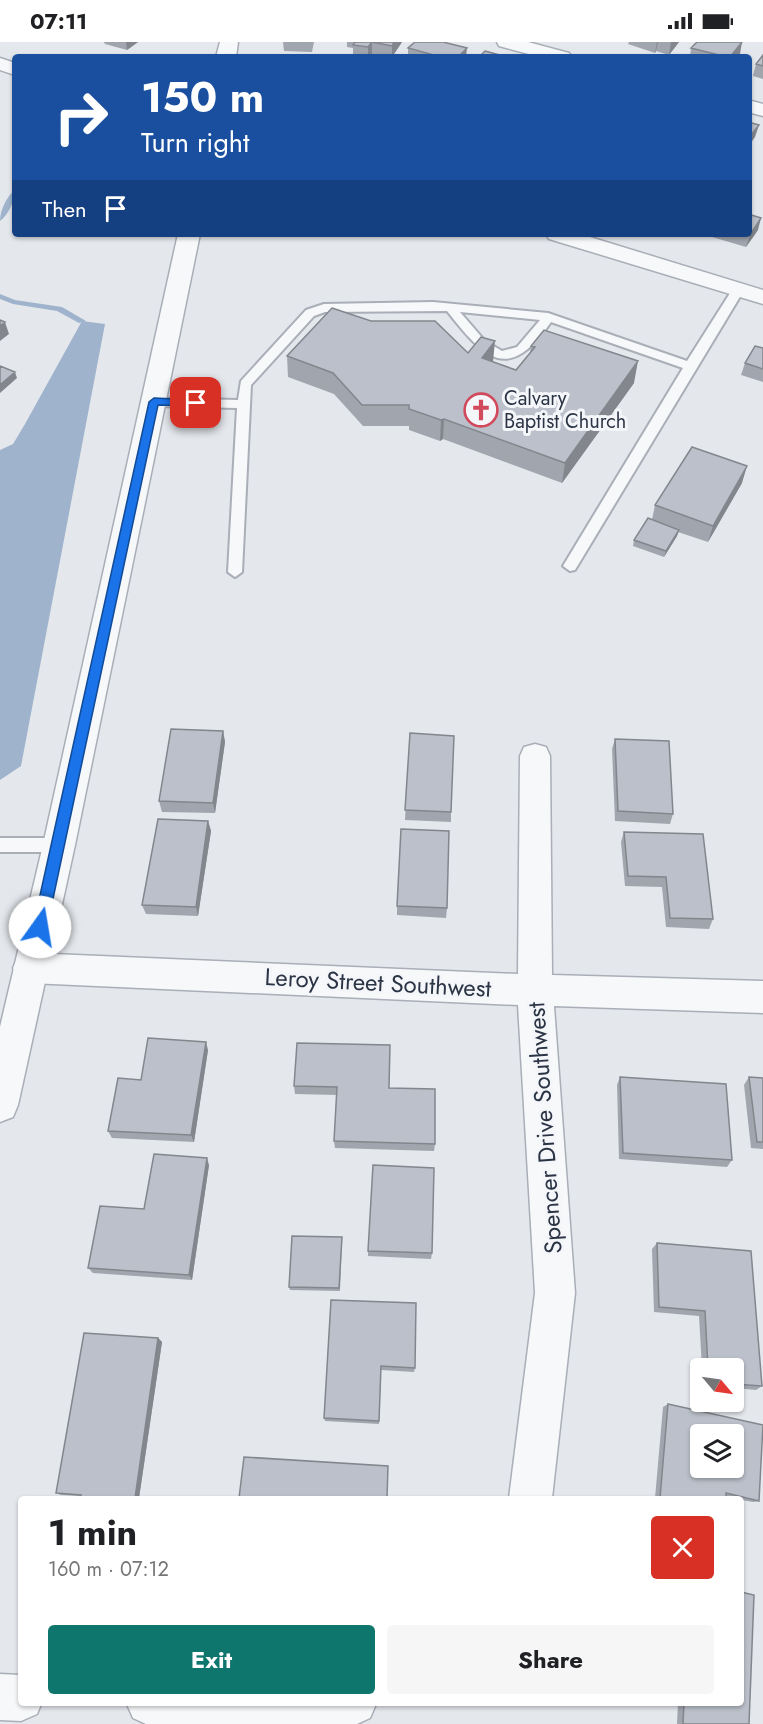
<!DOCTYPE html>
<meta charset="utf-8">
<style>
body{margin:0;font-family:Jost,sans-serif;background:#f6f6f6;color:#202124;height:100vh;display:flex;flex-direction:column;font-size:22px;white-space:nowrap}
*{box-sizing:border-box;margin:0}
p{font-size:20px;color:#757577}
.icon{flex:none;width:33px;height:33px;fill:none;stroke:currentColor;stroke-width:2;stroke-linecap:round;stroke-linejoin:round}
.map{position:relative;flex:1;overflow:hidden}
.details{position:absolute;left:18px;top:1454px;width:726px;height:210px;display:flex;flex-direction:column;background:#fff;border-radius:6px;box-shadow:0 2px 4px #0004}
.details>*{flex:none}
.guide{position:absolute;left:12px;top:12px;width:740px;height:183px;border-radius:6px;box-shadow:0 2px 4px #0004;background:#1a4fa0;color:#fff;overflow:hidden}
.needle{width:39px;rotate:119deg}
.fabs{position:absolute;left:690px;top:1316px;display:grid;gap:12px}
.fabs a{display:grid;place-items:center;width:54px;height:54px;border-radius:6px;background:#fff;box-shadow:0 2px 4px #0004;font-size:30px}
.pin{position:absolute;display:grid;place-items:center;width:51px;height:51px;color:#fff;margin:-26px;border-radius:12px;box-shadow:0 3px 9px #0006}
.me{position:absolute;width:66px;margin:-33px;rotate:13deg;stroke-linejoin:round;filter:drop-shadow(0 0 4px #0008)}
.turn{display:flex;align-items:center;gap:21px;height:126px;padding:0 30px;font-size:27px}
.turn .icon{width:78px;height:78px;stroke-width:2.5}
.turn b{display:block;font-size:42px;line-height:51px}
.then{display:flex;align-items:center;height:57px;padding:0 30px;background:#0003;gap:12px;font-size:22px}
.round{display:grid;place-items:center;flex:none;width:63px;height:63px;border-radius:6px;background:#f6f6f6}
.head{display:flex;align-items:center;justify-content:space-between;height:102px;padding:0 30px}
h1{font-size:36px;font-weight:700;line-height:45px}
.button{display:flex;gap:12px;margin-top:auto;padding:12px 30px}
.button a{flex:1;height:69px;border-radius:6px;background:#0f766e;color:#fff;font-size:24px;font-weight:700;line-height:69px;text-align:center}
.button a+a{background:#f6f6f6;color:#202124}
.status{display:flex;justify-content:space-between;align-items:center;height:42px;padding:0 30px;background:#fff;direction:ltr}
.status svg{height:16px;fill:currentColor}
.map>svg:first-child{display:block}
.water{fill:#9fb4cc}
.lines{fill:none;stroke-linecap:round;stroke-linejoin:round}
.stream{fill:#9fb4cc;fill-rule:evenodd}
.service-casing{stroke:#a9aeb7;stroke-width:4}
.minor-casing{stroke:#a9aeb7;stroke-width:3}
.tertiary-casing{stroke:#a9aeb7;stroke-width:3}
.service{fill:#f7f8fa;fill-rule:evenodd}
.minor{fill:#f7f8fa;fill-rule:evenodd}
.tertiary{fill:#f7f8fa;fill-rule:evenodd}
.wall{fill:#a1a5ae}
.shaded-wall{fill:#83868d}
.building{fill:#bbc0ca;stroke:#83868d;stroke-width:1.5;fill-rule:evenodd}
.route{fill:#1a73e8;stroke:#114b97;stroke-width:1.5}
.labels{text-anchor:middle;stroke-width:6;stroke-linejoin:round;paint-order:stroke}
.far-poi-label{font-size:20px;fill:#2b3445;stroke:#f4f6f9;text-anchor:start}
.street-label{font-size:24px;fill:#2b3445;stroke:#f4f6f9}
</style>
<div class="status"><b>07:11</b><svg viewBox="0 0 49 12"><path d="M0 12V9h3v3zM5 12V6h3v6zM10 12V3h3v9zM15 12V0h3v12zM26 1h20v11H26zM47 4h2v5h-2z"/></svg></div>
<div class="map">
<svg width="763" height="1682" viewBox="0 0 763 1682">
<rect width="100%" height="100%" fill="#e4e7ec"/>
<!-- water -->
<path class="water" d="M82,279L105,282L21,724L0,738V408L13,402L25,382Z"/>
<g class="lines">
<!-- stream -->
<path class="stream" d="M15,148C15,159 8,173 0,179C0,168 7,154 15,148Z
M0,252L15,258L62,265L86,279L79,281L57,269L13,262L0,257Z"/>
<defs>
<path id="service" d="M738,245L744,248L575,528L570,529L563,524L683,326L551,280C508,342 485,317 447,269L325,270L314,274L251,343L242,530L235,535L228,530L237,366L154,364L148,360L154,356L238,358L241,339L306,268L324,262L433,260L548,271L687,319L732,248ZM460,270L540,278L517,305L502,309L485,299Z
M0,796H59L65,798L67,803L65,808L59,810H0Z"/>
<path id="minor" d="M220,0H238L236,15H216Z
M497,0H528L569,11L572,15H540L499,4Z
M748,58L763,62V74L748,70Z
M535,702L546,705L550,714L552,933L763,939V971L554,964L575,1251L552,1456H509L535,1251L518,963L30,941L18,937L13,926L18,915L30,911L518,932L520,714L524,705Z
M0,1632L21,1633V1660H42L37,1672L21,1679L0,1678Z
M126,1660H377L370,1676L357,1682H146L133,1676Z"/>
<path id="tertiary" d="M0,16L15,21V33L0,28Z
M178,192H200L75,803L18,1063L13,1075L0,1080V985L43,803Z
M546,192H580L763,248V262L549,197Z"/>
</defs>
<!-- service casing -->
<use href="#service" class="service-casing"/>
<!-- minor casing -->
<use href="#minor" class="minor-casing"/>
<!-- tertiary casing -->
<use href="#tertiary" class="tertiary-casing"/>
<!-- service -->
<use href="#service" class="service"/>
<!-- minor -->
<use href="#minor" class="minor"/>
<!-- tertiary -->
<use href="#tertiary" class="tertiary"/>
</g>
<!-- wall -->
<path class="wall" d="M104,0H138L127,8L105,2Z
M283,0H314L312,10L284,9Z
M347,0H402L392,15L372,13L370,15H353V6L347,5Z
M629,0H679L669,13L656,9L655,11L628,2Z
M408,6L466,15H408Z
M691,6L740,12L737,15H690Z
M763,13V37L753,34L756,22Z
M758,188L746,205L702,192H748Z
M371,279L468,311L516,328L530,311L531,304L634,341L562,441L443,397L440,399L409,388V384H363L334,352L288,335L287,314Z
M763,306V340L741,333L745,321Z
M742,441L708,500L678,490L677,494L664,515L633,504L634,498L652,478L655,463Z
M223,689L225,700L215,771L162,770L159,759Z
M410,691L451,770V780L405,778Z
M615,697L673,772L670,782L615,779L612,707Z
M208,779L211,789L198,874L146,872L142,863Z
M624,790L713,877L709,887L666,885L662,845L625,844L621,800Z
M397,864L447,866L446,876L397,873Z
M208,1008L194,1100L112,1096L108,1089L141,1038Z
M620,1035L732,1118L727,1125L619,1117L617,1043Z
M749,1035L763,1036V1107L751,1106L744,1043Z
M294,1044L389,1046L435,1102L434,1109L335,1106L334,1099L337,1053L295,1052Z
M209,1123L192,1238L93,1231L88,1226L144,1167Z
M342,1198L340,1249L290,1248L289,1245Z
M657,1201L762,1344L756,1348L734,1346V1326H702L699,1274L654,1270L652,1207Z
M368,1209L432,1211L431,1217L368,1214Z
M331,1258L415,1326L414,1330L381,1328L379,1382L325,1379L324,1376Z
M158,1296L162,1300L139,1456H80L81,1454L61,1453L56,1451Z
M668,1362L759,1459L753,1460L741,1458V1456L726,1454V1456H655L663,1365Z
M678,1660H741L749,1682H677Z"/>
<!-- shaded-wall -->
<path class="shaded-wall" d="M126,0H138L127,8Z
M372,0V13L370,15H368V5Z
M394,0H402L392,15V4Z
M657,0H658L656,9L655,11Z
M671,0H679L669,13Z
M742,0L740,12L737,15H730Z
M467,6L466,15H458Z
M759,83L755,95L748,105V97Z
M761,176L758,188L746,205L750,193Z
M5,280L9,292L0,299V284Z
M495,299L493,320L482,316Z
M638,319L634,341L562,441L565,421Z
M15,330L17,336L0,351V343Z
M444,377L443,397L440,399L441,378Z
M747,424L742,441L708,500L713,484Z
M679,488L677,494L664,515L666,509Z
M223,689L225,700L215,771L213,761Z
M208,779L211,789L198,874L196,865Z
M206,1000L208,1008L194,1100L191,1093Z
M207,1116L209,1123L192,1238L189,1233Z
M158,1296L162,1300L139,1456H135Z"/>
<!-- building -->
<path class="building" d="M355,0H394L392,4L372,0L368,5L353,3Z
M415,0H443L467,6L458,15H441L408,6Z
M697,0H742L730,15H727L691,6Z
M485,9L507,15H479Z
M763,13V24L756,22Z
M748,80L759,83L748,97Z
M748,172L761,176L750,193L747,192H748Z
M332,266L371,279H435L468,311L481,295L495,299L482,316L516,328L535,305L531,304L544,288L638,319L565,421L444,377L441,378L409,367V363H362L333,331L287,314Z
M0,278L5,280L0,284Z
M755,304L763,306V327L745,321Z
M0,324L15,330L0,343Z
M692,405L747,424L713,484L655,463Z
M648,476L679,488L666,509L634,498Z
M171,687L223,689L213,761L159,759Z
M410,691L454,694L451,770L405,768Z
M615,697L669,699L673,772L618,769Z
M158,777L208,779L196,865L142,863Z
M401,787L449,789L447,866L397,864Z
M624,790L703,792L713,877L670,876L666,835L628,834Z
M148,996L206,1000L191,1093L108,1089L118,1036L141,1038Z
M297,1001L390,1003L389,1046L435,1047V1102L334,1099L337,1045L294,1044Z
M620,1035L726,1042L732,1118L623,1111Z
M749,1035L763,1036V1100H757Z
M154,1112L207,1116L189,1233L88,1226L100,1164L144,1167Z
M373,1123L434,1126L432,1211L368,1209Z
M292,1194L342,1195L339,1246L289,1245Z
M657,1201L751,1209L762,1344L734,1342V1326H708L705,1269L659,1265Z
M331,1258L416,1261L415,1326L381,1324L379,1379L324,1376Z
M84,1291L158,1296L135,1456H80L81,1453L56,1451Z
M668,1362L763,1383L759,1459L726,1451V1456H660ZM700,1392H734V1425H700Z
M244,1415L388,1424L387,1456H239Z
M741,1550L754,1553L749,1682H683L684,1660H741Z"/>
<!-- route -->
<path class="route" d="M154,356L196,358L201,361L196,364L158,363L47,885L45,889H35L33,885L149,360Z"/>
<!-- icons -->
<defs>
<symbol id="church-ring" viewBox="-11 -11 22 22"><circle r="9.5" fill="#f4f6f9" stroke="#d1495b" stroke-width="1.5"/><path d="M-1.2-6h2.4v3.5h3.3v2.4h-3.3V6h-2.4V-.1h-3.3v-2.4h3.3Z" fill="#d1495b"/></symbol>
</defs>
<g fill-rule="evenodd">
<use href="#church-ring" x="462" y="349" width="38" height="38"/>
</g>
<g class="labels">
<!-- far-poi labels -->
<g class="far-poi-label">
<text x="504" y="363">Calvary<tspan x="504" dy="23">Baptist Church</tspan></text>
</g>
<!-- street labels -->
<g class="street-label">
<text transform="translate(378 941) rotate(3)" y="8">Leroy Street Southwest</text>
<text transform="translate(545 1086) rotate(-94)" y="8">Spencer Drive Southwest</text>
</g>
</g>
</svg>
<div class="fabs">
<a><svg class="needle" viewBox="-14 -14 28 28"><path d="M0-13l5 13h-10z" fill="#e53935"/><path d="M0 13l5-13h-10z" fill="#757577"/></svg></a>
<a><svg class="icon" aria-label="layers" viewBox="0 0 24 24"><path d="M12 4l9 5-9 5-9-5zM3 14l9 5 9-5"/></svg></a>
</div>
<div class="pin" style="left:196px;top:361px;background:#d93025"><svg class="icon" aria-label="arrive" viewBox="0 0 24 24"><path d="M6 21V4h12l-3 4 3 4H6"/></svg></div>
<svg class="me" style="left:40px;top:885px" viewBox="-20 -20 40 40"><circle r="19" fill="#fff"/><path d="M0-13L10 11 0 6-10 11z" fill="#1a73e8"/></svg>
<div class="guide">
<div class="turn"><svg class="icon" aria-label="right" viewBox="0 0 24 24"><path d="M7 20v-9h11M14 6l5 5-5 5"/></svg><div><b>150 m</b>Turn right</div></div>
<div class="then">Then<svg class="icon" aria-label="arrive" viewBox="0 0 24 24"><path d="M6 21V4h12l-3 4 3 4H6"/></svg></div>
</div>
<section class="details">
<div class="head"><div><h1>1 min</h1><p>160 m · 07:12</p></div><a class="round" style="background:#d93025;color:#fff"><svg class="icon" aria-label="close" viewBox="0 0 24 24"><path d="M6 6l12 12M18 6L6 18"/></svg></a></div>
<div class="button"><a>Exit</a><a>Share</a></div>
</section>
</div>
